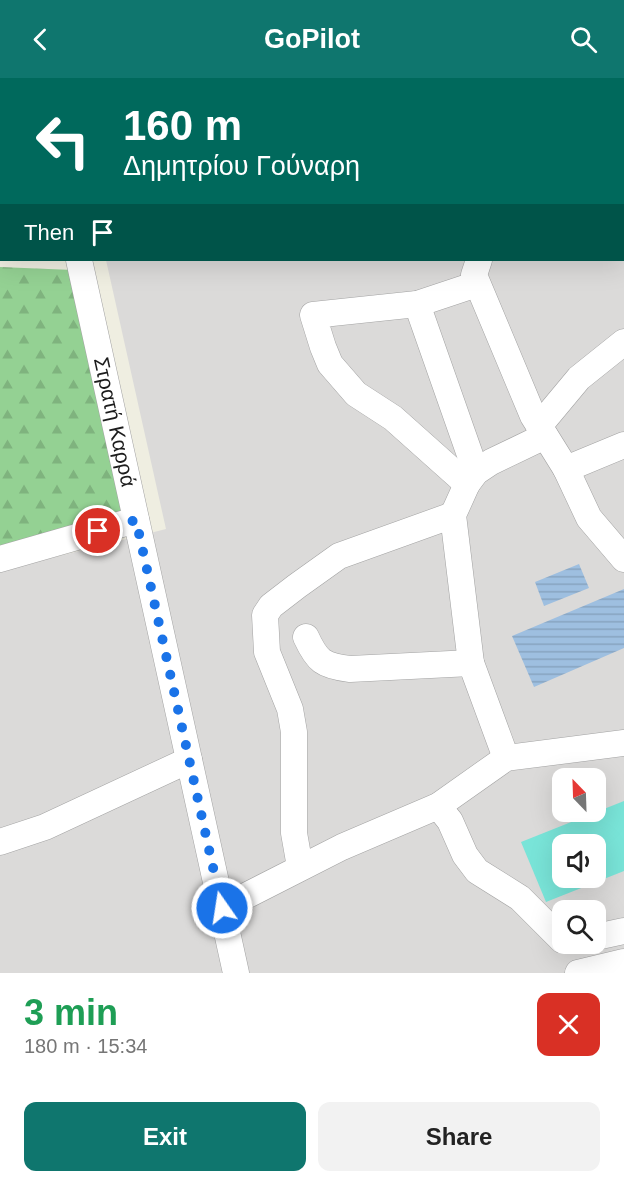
<!DOCTYPE html>
<meta charset="utf-8">
<style>
body{margin:0;font-family:Helvetica,sans-serif;background:#f2f2f2;color:#222;height:100vh;display:flex;flex-direction:column;font-size:22px;white-space:nowrap}
*{box-sizing:border-box;margin:0}
p{font-size:20px;color:#767676}
.icon{flex:none;width:33px;height:33px;fill:none;stroke:currentColor;stroke-width:2;stroke-linecap:round;stroke-linejoin:round}
.map{position:relative;height:895px;overflow:hidden}
.side{display:flex;flex-direction:column;background:#fff;flex:1}
.side>*{flex:none}
.banner{position:absolute;left:0px;top:0px;width:624px;height:183px;box-shadow:0 6px 24px #0002;background:#00695c;color:#fff;overflow:hidden}
.needle{width:39px;rotate:337deg}
.buttons{position:absolute;left:552px;top:690px;display:grid;gap:12px}
.buttons a{display:grid;place-items:center;width:54px;height:54px;border-radius:12px;background:#fff;box-shadow:0 6px 24px #0002;font-size:30px}
.pin{position:absolute;display:grid;place-items:center;width:51px;height:51px;color:#fff;margin:-26px;border:3px solid #fff;border-radius:50%;box-shadow:0 2px 6px #0007}
.me{position:absolute;width:66px;margin:-33px;rotate:347deg;stroke-linejoin:round;filter:drop-shadow(0 0 4px #0008)}
.turn{display:flex;align-items:center;gap:21px;height:126px;padding:0 24px;font-size:27px}
.turn .icon{width:78px;height:78px;stroke-width:2.5}
.turn b{display:block;font-size:42px;line-height:51px}
.then{display:flex;align-items:center;height:57px;padding:0 24px;background:#0003;gap:12px;font-size:22px}
.round{display:grid;place-items:center;flex:none;width:63px;height:63px;border-radius:12px;background:#f2f2f2}
.summary{display:flex;align-items:center;justify-content:space-between;height:102px;padding:0 24px}
h1{font-size:36px;font-weight:800;line-height:45px;color:#1e9e55}
.cta{display:flex;gap:12px;margin-top:auto;padding:12px 24px}
.cta a{flex:1;height:69px;border-radius:12px;background:#0f766e;color:#fff;font-size:24px;font-weight:800;line-height:69px;text-align:center}
.cta a+a{background:#f2f2f2;color:#222}
header{display:flex;justify-content:space-between;align-items:center;height:78px;padding:0 24px;background:#0f766e;color:#fff;font-size:27px;font-weight:800}
.map>svg:first-child{display:block}
.residential{fill:#dbdad9;fill-rule:evenodd}
.forest{fill:url(#forest-firs)}
.pitch{fill:#79e4d8;fill-rule:evenodd}
.water{fill:url(#water-rules)}
.lines{fill:none;stroke-linecap:round;stroke-linejoin:round}
.minor-casing{stroke:#a3a3a3;stroke-width:27}
.minor{stroke:#fff;stroke-width:26}
.route{stroke:#1a73e8;stroke-width:10;stroke-dasharray:0 18}
.labels{text-anchor:middle;stroke-width:5;stroke-linejoin:round;paint-order:stroke}
.street-label{font-size:21px;fill:#1c1c1c;stroke:#fff}
</style>
<header><svg class="icon" aria-label="back" viewBox="0 0 24 24"><path d="M15 5l-7 7 7 7"/></svg>GoPilot<svg class="icon" aria-label="search" viewBox="0 0 24 24"><circle cx="10" cy="10" r="6"/><path d="M15 15l6 6"/></svg></header>
<div class="map">
<svg width="624" height="895" viewBox="0 0 624 895">
<defs>
<pattern id="forest-firs" width="22" height="20" patternUnits="userSpaceOnUse" patternTransform="scale(1.5)"><rect width="22" height="20" fill="#94d193"/><path d="M5 1l3.5 6h-7zM16 11l3.5 6h-7z" fill="#7fb37e"/></pattern>
<pattern id="water-rules" width="6" height="5" patternUnits="userSpaceOnUse" patternTransform="scale(1.5)"><rect width="6" height="5" fill="#9ebfe0"/><path d="M0 2.5h6" fill="none" stroke="#88a4c0"/></pattern>
</defs>
<rect width="100%" height="100%" fill="#efeee1"/>
<!-- residential -->
<path class="residential" d="M139,0H624V895H0V493L166,451L106,182H622V2L135,1ZM562,700H596V734H562ZM562,766H596V800H562ZM562,832H596V866H562Z"/>
<!-- forest -->
<path class="forest" d="M0,189L73,192L127,431L22,466L0,470Z"/>
<!-- pitch -->
<path class="pitch" d="M624,723V793L546,824L521,764ZM562,766H596V800H562Z"/>
<!-- water -->
<path class="water" d="M579,486L589,510L544,528L535,504Z
M624,511V570L534,609L512,558Z"/>
<g class="lines">
<defs>
<g id="minor">
<path d="M434,0L435,2"/>
<path d="M495,0L496,2"/>
<path d="M51,2L54,0"/>
<path d="M0,29H2"/>
<path d="M622,160L624,162"/>
<path id="s1" d="M79,182L236,895"/>
<path d="M479,182L474,197L533,338L566,391L589,440L624,481"/>
<path d="M417,226L476,394"/>
<path d="M539,348L579,300L624,264"/>
<path d="M566,391L624,367"/>
<path d="M467,406L393,340L356,316L330,286L323,269L313,237L417,226L477,206"/>
<path d="M0,481L136,442"/>
<path d="M306,559C317,583 323,588 350,591L471,585"/>
<path d="M506,680L471,585L453,437L467,406L476,394L491,384L545,358"/>
<path d="M438,728L450,743L465,777L477,793L520,820L562,862"/>
<path d="M0,764L45,749L189,682"/>
<path d="M300,789L294,755V654L290,631L267,574L265,537L271,528L297,508L339,478L453,437"/>
<path d="M222,830L342,769L438,728L506,680L624,665"/>
<path d="M596,859L624,853"/>
<path d="M578,895L624,884"/>
</g>
</defs>
<!-- minor casing -->
<use href="#minor" class="minor-casing"/>
<!-- minor -->
<use href="#minor" class="minor"/>
</g>
<g class="lines">
<!-- route -->
<path class="route" d="M98,453L136,442L222,830"/>
</g>
<g class="labels">
<!-- street labels -->
<g class="street-label">
<text dy="7" stroke="none"><textPath href="#s1" startOffset="166">Στρατή Καρρά</textPath></text>
</g>
</g>
</svg>
<div class="buttons">
<a><svg class="needle" viewBox="-14 -14 28 28"><path d="M0-13l5 13h-10z" fill="#e53935"/><path d="M0 13l5-13h-10z" fill="#767676"/></svg></a>
<a><svg class="icon" aria-label="sound" viewBox="0 0 24 24"><path d="M4 9h4l5-4v14l-5-4H4zM17 9q2 3 0 6"/></svg></a>
<a><svg class="icon" aria-label="search" viewBox="0 0 24 24"><circle cx="10" cy="10" r="6"/><path d="M15 15l6 6"/></svg></a>
</div>
<div class="pin" style="left:98px;top:453px;background:#d93025"><svg class="icon" aria-label="arrive" viewBox="0 0 24 24"><path d="M6 21V4h12l-3 4 3 4H6"/></svg></div>
<svg class="me" style="left:222px;top:830px" viewBox="-20 -20 40 40"><circle r="17" fill="#1a73e8" stroke="#fff" stroke-width="3"/><path d="M0-11L8 9 0 5-8 9z" fill="#fff"/></svg>
<div class="banner">
<div class="turn"><svg class="icon" aria-label="left" viewBox="0 0 24 24"><path d="M17 20v-9H6M10 6l-5 5 5 5"/></svg><div><b>160 m</b>Δημητρίου Γούναρη</div></div>
<div class="then">Then<svg class="icon" aria-label="arrive" viewBox="0 0 24 24"><path d="M6 21V4h12l-3 4 3 4H6"/></svg></div>
</div>
</div>
<section class="side">
<div class="summary"><div><h1>3 min</h1><p>180 m · 15:34</p></div><a class="round" style="background:#d93025;color:#fff"><svg class="icon" aria-label="close" viewBox="0 0 24 24"><path d="M6 6l12 12M18 6L6 18"/></svg></a></div>
<div class="cta"><a>Exit</a><a>Share</a></div>
</section>
